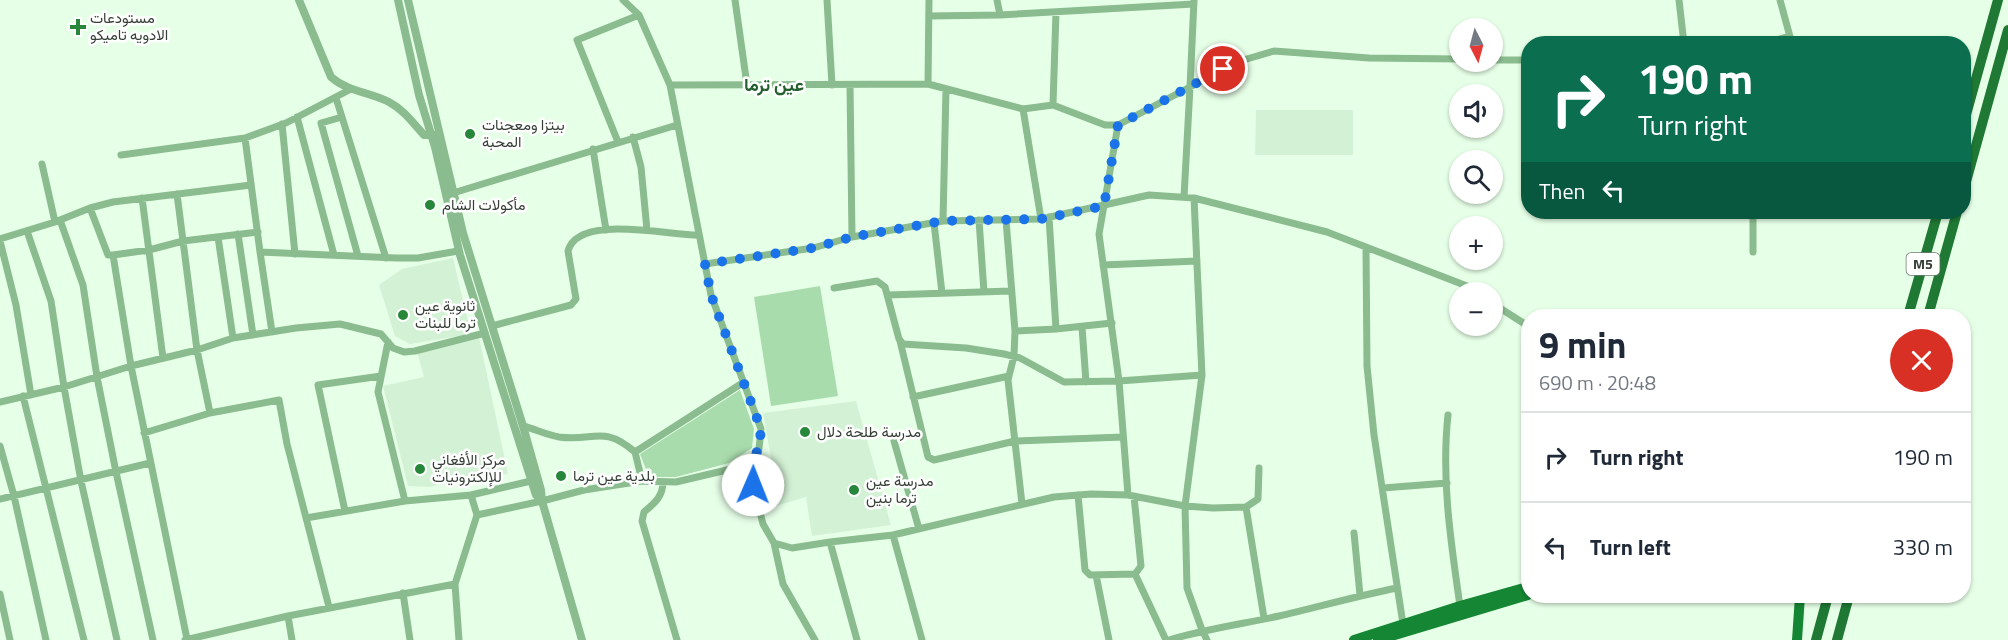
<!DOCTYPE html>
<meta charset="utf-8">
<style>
body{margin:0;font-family:"Titillium Web",Vazirmatn,sans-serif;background:#f2f2f3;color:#1f2937;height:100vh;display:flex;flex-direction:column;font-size:22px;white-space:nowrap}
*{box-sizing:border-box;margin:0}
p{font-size:20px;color:#747a83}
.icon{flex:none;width:33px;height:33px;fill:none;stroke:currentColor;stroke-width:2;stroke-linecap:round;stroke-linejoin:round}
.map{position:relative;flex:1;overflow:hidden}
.sheet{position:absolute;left:1521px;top:309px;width:450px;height:294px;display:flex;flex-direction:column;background:#fff;border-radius:24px;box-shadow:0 2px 4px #0004}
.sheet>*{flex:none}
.hud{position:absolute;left:1521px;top:36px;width:450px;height:183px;border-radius:24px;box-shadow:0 2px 4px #0004;background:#0b6e4f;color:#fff;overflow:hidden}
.needle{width:39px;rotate:174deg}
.fabs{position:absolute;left:1449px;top:18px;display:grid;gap:12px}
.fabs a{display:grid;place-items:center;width:54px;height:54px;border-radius:50%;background:#fff;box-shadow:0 2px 4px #0004;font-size:30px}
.pin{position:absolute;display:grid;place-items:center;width:51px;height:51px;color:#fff;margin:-26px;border:3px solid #fff;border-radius:50%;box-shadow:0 2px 6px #0007}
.me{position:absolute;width:66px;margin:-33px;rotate:1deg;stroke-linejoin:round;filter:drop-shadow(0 0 4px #0008)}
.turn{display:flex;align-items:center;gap:21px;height:126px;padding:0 18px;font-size:27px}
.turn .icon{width:78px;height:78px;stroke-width:2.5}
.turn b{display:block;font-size:42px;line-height:51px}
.then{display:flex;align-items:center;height:57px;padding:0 18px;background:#0003;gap:12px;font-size:22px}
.round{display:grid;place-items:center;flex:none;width:63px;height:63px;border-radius:32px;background:#f2f2f3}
.head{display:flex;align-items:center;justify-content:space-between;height:102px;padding:0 18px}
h1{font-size:36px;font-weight:700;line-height:45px}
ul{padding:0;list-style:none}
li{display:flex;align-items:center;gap:18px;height:90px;padding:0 18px;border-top:2px solid #e0e1e3}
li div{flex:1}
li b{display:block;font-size:22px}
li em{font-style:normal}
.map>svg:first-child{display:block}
.built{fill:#d3f1d4}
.green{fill:#a9dcad}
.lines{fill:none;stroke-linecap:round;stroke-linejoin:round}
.minor{stroke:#8bbc8f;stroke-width:7}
.tertiary{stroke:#8bbc8f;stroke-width:8}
.primary{stroke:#158734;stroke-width:10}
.trunk{stroke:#1f7934;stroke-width:10}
.route{stroke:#1a73e8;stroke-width:10;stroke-dasharray:0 18}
.poi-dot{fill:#26873a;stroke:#fff;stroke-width:2}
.labels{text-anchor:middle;stroke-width:5;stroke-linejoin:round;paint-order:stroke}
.shield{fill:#fff;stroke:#727973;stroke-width:1.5}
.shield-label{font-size:14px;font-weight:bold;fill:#364037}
.poi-label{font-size:15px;fill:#364037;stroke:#fff;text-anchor:start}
.quarter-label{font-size:18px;font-weight:bold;fill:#245f2e;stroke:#fff}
</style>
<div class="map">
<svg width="2008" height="640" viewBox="0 0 2008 640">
<rect width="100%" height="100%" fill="#e6ffe7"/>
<!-- built -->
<path class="built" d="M1256,110H1353V155H1255Z
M453,258L471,334L410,344L395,336L379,285L402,269Z
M479,337L508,474L428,487L408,486L383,386L424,377L417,352Z
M856,401L891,525L812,536L806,497L765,509L755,467L771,458L763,413Z"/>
<!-- green -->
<path class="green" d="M820,286L838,396L771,406L754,297Z
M740,390L754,429L752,448L729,463L676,477H649L640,454Z"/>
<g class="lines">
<!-- minor -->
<path class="minor" d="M623,0L639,15L670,85L711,295L761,429L759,449L748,465L763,524L774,543L792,548L830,542L893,535L1054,497L1091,494L1128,495L1185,506L1213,508L1246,507L1258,499L1259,468
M735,0L747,85
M827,0L832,85
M997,0L1000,15
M1194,0L1190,87L1118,125L1099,234L1119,381L1202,375
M1679,0L1684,44
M1780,0L1792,44
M929,16L1000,15L1194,4
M1765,44L1789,36
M1492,60H1528
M928,84L929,0
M670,85L928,84L1023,109L1041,219
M850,85L852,237
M336,98L386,258
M1053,105L1056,12
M1023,109L1053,105L1105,125H1118
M297,117L334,255
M342,117L321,123L358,256
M282,124L295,254
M633,137L641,167L647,230
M245,138L260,252L396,258H418L458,251
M618,142L577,40L639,15
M593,149L606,230
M121,155L245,138L286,123L351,89
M42,164L55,222
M453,193L677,125
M177,194L197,350L210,413
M1184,197L1190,87L1240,61L1274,51L1369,58L1460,59
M142,198L163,358
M1194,198L1202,375L1185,506L1187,588L1202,630L1207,640
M90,208L108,255H113L131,366L187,639
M1753,212V252
M1049,217L1056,329
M60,220L83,285L97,377L116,472L153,640
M979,220L984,292
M1006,220L1015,331L1014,356L1008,380L1022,504
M943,221L946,89
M934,223L942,293
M27,231L51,301L64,387L81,481L117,640
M238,234L253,335
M218,237L233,338
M0,239L55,222L90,208L113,202L251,185
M0,241L16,305L31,395
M1366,247L1367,366L1374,435L1403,624
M260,252L272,332
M113,255L149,250L183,241L258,232
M705,264L813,248L852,237L943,221L1041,219L1149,195L1194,198L1327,232L1467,286L1476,292
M1103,265L1197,261
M834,288L877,281L885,287L899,339L903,344L966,348L1004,354L1020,358L1064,382L1119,381L1128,495
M888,295L1011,291
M1492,303L1528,326
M492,326L571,305L576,299L568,251C578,213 671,236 699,235
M1082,327L1086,382
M1015,331L1056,329L1112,323
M900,341L928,457L934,460L1015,441L1123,437
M388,342L378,392L405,501L471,495L477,515L455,584L459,640
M23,396L84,640
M913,397L1009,376
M0,402L64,387L131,366L197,350L233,338L296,328L340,324L381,334L393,348L404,352L415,351L485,333
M1448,415C1441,479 1451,543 1460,606
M523,426C535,429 547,435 559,437C594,442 602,424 635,452L642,481
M144,433L210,413L279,400L287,444L329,607
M894,441L919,529
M0,446L14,496L46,640
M635,452L744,382
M663,482C663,496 655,503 644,512L642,521L677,640
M1383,488L1447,483
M471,495L531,481
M1078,495L1085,570L1090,575L1135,574L1141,566L1134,496
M0,499L150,463
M1246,507L1264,618
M345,511L318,385L381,376
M477,515L542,501L584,490L642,481L676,482L748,465
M306,518L405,501
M1354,533L1360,595
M893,535L922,640
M830,542L857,640
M774,543L783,584L815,640
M1135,574L1166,640
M1096,575L1109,640
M403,593L410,640
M0,594L10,640
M288,616L292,640
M185,640L288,616L455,584
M1169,640C1205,629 1242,624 1279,616C1318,607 1357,596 1397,588"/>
<!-- tertiary -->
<path class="tertiary" d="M299,0L331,77C348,92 370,92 389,102C404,110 413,123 424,135H435
M398,0L419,95L435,147L460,255L536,495L542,501
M408,0L463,233L523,426L541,490L542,501L582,640"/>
<!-- primary -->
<path class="primary" d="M1354,640L1460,606L1528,587
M1378,640L1528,595
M1797,640L1800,596"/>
<!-- trunk -->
<path class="trunk" d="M1964,122L1998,0
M1964,189L2008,30
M1908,316L1938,212
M1928,316L1957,212
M1816,640L1828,596
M1837,640L1849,596"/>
</g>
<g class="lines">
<!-- route -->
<path class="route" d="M753,485L748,465L759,449L761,429L711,295L705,264L813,248L852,237L943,221L1041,219L1104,206L1118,125L1223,69"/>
</g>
<!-- markers -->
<g class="poi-dot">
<path d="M75 18h6v6h6v6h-6v6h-6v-6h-6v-6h6z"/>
<circle cx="470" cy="134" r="6"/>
<circle cx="430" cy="205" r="6"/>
<circle cx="403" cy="315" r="6"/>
<circle cx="805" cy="432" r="6"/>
<circle cx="420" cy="469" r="6"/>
<circle cx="561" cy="476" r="6"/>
<circle cx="854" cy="490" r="6"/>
</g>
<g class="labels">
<!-- shield labels -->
<rect class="shield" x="1906.5" y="253" width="33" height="22" rx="4.5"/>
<g class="shield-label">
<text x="1923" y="269">M5</text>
</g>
<!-- poi labels -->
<g class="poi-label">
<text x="90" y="23">مستودعات<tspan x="90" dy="17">الادويه تاميكو</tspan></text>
<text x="482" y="130">بيتزا ومعجنات<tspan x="482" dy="17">المحبة</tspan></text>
<text x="442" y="210">مأكولات الشام</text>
<text x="415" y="311">ثانوية عين<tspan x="415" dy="17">ترما للبنات</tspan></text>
<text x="817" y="437">مدرسة طلحة دلال</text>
<text x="432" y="465">مركز الأفغاني<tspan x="432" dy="17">للإلكترونيات</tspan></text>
<text x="573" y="481">بلدية عين ترما</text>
<text x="866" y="486">مدرسة عين<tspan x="866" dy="17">ترما بنين</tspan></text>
</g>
<!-- quarter labels -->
<g class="quarter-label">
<text x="774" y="91">عين ترما</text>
</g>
</g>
</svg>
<div class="fabs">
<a><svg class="needle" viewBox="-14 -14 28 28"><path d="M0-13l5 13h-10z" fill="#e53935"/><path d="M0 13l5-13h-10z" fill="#747a83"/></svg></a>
<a><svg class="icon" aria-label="sound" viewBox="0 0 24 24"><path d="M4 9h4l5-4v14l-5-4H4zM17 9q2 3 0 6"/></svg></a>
<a><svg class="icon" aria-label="search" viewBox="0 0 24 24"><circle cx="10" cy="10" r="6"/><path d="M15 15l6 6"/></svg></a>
<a>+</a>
<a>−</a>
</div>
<div class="pin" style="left:1223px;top:69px;background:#d93025"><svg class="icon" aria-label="arrive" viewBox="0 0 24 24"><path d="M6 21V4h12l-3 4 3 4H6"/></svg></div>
<svg class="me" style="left:753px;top:485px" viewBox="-20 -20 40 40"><circle r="19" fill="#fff"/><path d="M0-13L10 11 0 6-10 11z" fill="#1a73e8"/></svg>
<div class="hud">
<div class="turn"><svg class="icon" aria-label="right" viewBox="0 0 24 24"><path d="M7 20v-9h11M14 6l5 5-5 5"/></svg><div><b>190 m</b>Turn right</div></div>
<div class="then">Then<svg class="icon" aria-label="left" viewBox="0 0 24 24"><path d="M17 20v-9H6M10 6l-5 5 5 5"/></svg></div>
</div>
<section class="sheet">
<div class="head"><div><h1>9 min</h1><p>690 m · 20:48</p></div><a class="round" style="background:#d93025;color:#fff"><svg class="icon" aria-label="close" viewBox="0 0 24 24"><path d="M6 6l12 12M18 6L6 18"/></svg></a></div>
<ul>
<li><svg class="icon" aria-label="right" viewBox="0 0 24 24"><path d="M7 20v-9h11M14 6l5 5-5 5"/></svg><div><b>Turn right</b></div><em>190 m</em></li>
<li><svg class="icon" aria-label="left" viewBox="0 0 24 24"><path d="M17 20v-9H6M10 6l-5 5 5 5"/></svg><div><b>Turn left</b></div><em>330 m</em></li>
</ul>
</section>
</div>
